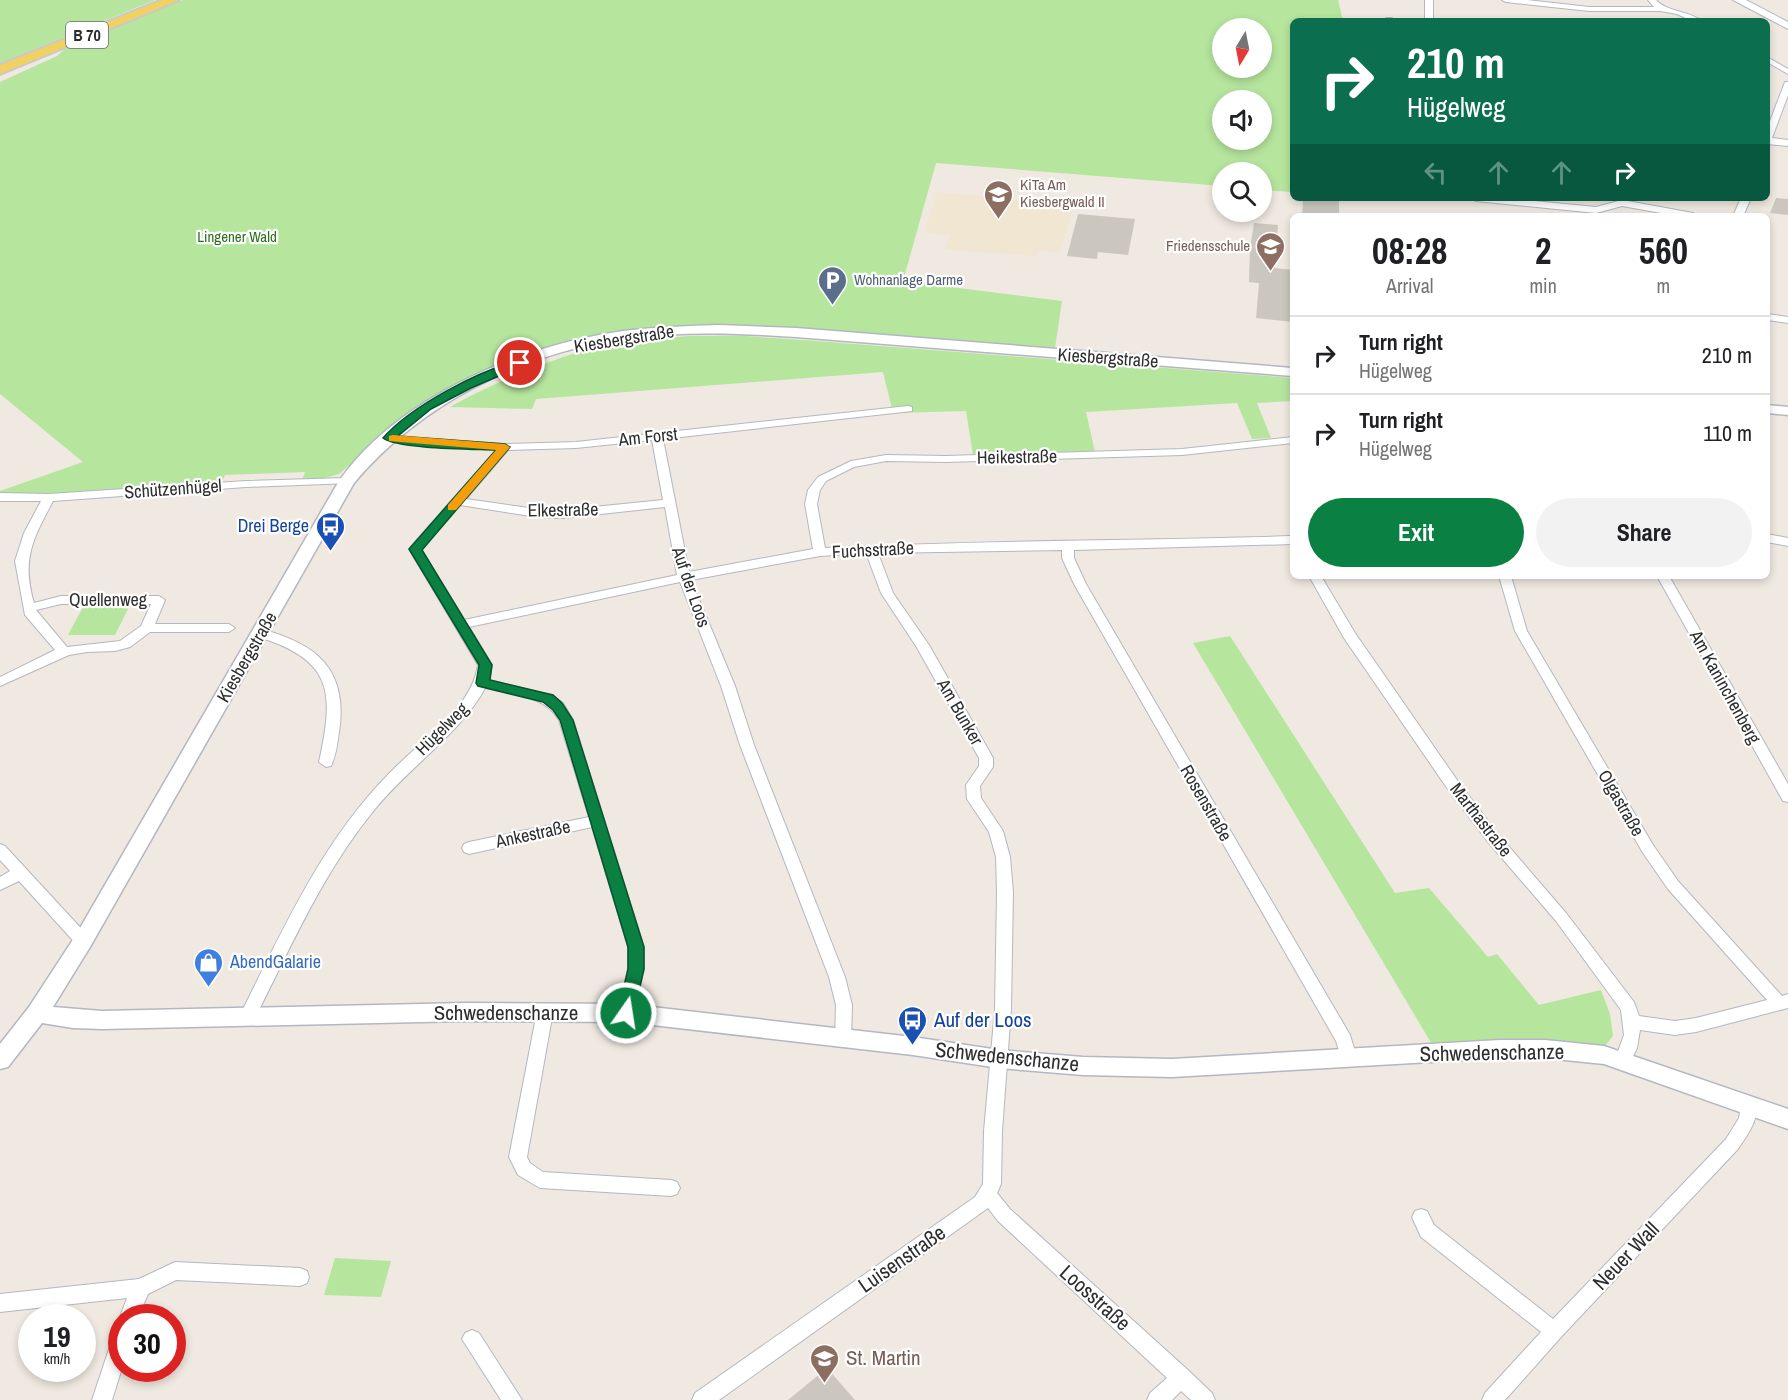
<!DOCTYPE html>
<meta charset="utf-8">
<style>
body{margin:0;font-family:"Archivo Narrow",sans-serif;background:#f2f2f2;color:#202124;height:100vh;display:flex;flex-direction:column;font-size:22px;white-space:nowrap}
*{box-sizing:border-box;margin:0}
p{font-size:20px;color:#757577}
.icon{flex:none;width:33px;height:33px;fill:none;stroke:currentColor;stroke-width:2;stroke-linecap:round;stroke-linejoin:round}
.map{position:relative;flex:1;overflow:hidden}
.side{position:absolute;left:1290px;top:213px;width:480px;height:366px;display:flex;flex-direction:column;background:#fff;border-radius:9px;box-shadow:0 3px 9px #0003}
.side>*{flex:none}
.banner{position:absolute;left:1290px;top:18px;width:480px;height:183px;border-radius:9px;box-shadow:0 3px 9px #0003;background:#0b6e4f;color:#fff;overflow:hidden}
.needle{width:39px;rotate:190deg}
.buttons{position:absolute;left:1212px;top:18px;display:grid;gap:12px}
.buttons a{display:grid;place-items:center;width:60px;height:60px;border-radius:50%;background:#fff;box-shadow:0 3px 9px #0003;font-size:30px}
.speed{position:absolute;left:18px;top:1304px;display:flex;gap:12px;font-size:30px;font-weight:700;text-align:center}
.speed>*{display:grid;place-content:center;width:78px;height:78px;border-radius:50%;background:#fff;box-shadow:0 3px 9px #0003;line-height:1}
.speed small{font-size:15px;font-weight:400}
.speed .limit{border:9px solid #d22;background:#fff;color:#111}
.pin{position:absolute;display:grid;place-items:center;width:51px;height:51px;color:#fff;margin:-26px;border:3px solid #fff;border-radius:50%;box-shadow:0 2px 6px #0007}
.me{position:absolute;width:66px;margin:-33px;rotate:13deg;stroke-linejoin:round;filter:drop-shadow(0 0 4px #0008)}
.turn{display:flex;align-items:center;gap:21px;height:126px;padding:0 18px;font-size:27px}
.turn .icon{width:78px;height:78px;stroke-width:2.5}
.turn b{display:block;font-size:42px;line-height:51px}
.lanes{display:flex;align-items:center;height:57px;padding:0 18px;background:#0003;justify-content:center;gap:30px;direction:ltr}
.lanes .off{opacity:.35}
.eta{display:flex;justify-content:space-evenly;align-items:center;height:102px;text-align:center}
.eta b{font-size:36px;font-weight:800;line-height:42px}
.cta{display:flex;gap:12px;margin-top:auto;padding:12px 18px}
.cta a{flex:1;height:69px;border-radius:36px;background:#0b8043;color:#fff;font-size:24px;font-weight:800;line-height:69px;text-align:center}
.cta a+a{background:#f2f2f2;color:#202124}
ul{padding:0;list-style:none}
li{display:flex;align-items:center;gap:18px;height:78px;padding:0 18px;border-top:2px solid #e0e0e0}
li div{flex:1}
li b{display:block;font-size:22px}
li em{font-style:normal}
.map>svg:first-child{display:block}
.education{fill:#f0e6d1}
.green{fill:#b6e59e;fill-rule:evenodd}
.building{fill:#cbc7bf}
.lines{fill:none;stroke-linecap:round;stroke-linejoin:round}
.minor-casing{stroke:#b4b7c1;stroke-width:2}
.tertiary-casing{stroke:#b4b7c1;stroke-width:3}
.secondary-casing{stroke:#b4b7c1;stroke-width:2}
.primary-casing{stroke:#c9c9c9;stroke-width:4}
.minor{fill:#fff;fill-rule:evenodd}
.tertiary{fill:#fff;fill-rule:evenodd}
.secondary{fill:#fff;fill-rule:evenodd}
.primary{fill:#f2d163;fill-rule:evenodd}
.route{fill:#0b8043;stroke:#07532c;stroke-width:1.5}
.slow{fill:#f59e0b}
.labels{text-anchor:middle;stroke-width:4.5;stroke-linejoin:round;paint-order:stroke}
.far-education-label{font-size:15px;fill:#785e54;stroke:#fff;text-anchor:start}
.far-park-label{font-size:15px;fill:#2c6e1b;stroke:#fff}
.far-service-label{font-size:15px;fill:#4e5e75;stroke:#fff;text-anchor:start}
.shield{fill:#fff;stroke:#6d6d6d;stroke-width:1.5}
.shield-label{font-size:16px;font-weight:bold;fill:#2e2e2e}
.street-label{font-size:18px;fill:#2e2e2e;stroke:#fff}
.transit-label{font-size:18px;fill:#164399;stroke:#fff;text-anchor:end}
.shop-label{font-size:18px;fill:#366cbe;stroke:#fff;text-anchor:start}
.near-street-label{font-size:21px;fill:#2e2e2e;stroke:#fff}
.near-transit-label{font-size:21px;fill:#164399;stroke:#fff;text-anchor:start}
.near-education-label{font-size:21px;fill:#785e54;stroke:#fff;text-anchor:start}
</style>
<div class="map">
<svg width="1788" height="1400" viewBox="0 0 1788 1400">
<rect width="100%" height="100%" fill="#efe9e1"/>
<!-- education -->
<path class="education" d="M937,192L1074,205L1060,253L1038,250L1037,256L973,252L945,249L950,235L924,233Z"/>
<!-- green -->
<path class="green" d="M0,0H155L0,63Z
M183,0H1338L1343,21H1293V192L1262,190V172H1222V186L936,163L903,281L1062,301L1055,348L736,325L685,326L639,330L517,363L382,437L339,474L318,480H302L305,472L225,475L222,482L73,495L0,494V491L83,462L0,394V82L57,56L70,44ZM1222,28H1262V68H1222ZM1222,100H1262V140H1222Z
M690,336H746L816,341L1293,378V401L1257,403L1271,438L1252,439L1237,403L1086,412L1095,452L973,455L966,411L893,413L883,372L536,399L532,409L450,407C496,381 561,354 612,344C638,339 664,338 690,336Z
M83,607H129L115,635H68Z
M1230,636L1395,893L1429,888L1488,957L1497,954L1539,1005L1601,990L1610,1014L1613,1036L1605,1046L1436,1051L1193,643Z
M335,1258L391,1261L381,1297L324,1295Z"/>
<!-- building -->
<path class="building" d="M1315,198L1339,200V216H1302L1303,199Z
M1776,198L1788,199V215L1770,213Z
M1078,214L1135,219L1128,255L1098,252L1097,259L1067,256Z
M1254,223L1278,225L1275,268L1293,270V322L1256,318L1259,283L1249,282L1250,248Z
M827,1368L855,1400H788Z"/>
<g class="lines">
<defs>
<path id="minor" d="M1425,0H1433V21H1425Z
M1502,0H1527L1589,7H1654L1648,0H1656C1667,12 1687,10 1702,21H1692L1677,14L1660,11H1589L1506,2Z
M1386,18H1392L1393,21H1385Z
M1767,57L1788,69V74L1767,62Z
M1785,82H1788V95L1772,138L1788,140V146L1767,144V129Z
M1471,198H1504L1596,207L1622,200L1693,213L1698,216H1678L1622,206L1596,213L1476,201Z
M1741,198H1751L1743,216H1733Z
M1767,314L1788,317V323L1767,320Z
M908,406L912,407V411L663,439L689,572L813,549L805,504L808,490L818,477L851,461L886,455L946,456L1182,449L1293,437V443L1182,455L946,462L886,461L854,467L826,481L820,490L817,504L825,548C981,540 1137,541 1293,536V544L1074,550V558L1086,584L1350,1035L1357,1058L1355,1063L1349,1065L1343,1063L1336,1041L1074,584L1062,558V550L878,553L893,593L929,645L993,758V767L980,786L981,798L1003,831L1010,857L1013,892L1011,1009L1002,1131L1001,1184L997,1193L1010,1209L1189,1371L1212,1393L1215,1400H1191L1181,1391L1172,1400H1147L1150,1393L1167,1378L998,1221L988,1208L719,1400H692L695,1393L975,1197L983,1184L984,1131L995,1009L997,892L996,857L989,832L967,799L966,785L979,766V758L916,646L881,593L866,553L820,556L691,580L735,686L754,745L845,977L852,1005L851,1040L849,1045L843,1047L837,1045L835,1040L836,1005L829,977L740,745L721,686L680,582L469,627L492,665L489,680L553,696L563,703L573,720L644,947V969L632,1018L626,1020L620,1018L618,1013L628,969V947L592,827L469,854L464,852L462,848L464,844L469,842L589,817L559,720C545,695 511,694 485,688C462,732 407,769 375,809C321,875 291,947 253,1022L247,1024L241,1022L239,1017C285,926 326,831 403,760C431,734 472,705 478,665L409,549L496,450L421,446L384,440V436L505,444L576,442ZM652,440L663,500L564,510H543L466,499L508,450L576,448ZM460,505L543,518H564L665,507L677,575L464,620L421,549Z
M347,478L351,479L353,481L351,483L246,487L53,501C33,539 21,559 34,603L61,596H159L165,600L155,624H229L235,628L229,632H150L130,647L115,651L87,652L69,655L0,686V677L55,650L25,615L15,561L24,533L41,501H0V493L49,494L246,481ZM61,604H151L141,626L120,641L67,647L36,610Z
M1767,534L1788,538V546L1767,542Z
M1309,576H1321L1355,633L1457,780L1498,834L1566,913L1634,1002L1639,1016L1675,1021L1696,1018L1767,1000L1668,889L1643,853L1515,631L1499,576H1511L1527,631L1653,845L1678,881L1782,996L1788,994V1008L1696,1032L1675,1035L1640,1030L1637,1048L1628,1067L1622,1069L1616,1067L1614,1062L1624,1035L1621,1010L1556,921L1488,842L1447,788L1344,638Z
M1657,576H1669L1788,784V802L1783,801Z
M261,629C313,643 346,666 340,725C338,738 337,754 331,766L326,767L319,762C335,689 332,660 256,636L255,633Z
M0,844L5,846L89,937L91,941L89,945L83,947L77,945L19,881L0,890V877L10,871L0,860Z
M545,1005L551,1007L553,1012L527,1157L530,1163L543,1172L671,1180L677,1182L680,1188L677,1194L671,1196L540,1188L518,1175L509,1157L537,1012L539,1007Z
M1748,1098L1754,1100C1762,1117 1747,1135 1738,1149L1561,1337L1505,1400H1482L1485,1393L1541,1332L1421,1237L1412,1217L1415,1211L1421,1209L1427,1211L1434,1225L1553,1319L1726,1139L1739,1118L1742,1100Z
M175,1262L300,1268L307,1271L309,1277L307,1283L300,1286L176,1280L148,1294L138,1317H122V1321L120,1317L127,1298L0,1312V1294L139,1279Z
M472,1330L479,1333L522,1400H501L462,1339L465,1333Z
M122,1331V1368L112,1400H92L112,1340L115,1334Z"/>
<path id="tertiary" d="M719,325L796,328L1293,368V376L796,337C738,333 680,331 622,339C520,354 421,404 354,483L90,947L53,1007L102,1011L466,1003L626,1004L913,1037L999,1050L1083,1057L1172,1059L1500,1040H1545L1604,1046L1788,1109V1129L1604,1064L1545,1058H1500L1172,1077L1083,1075L999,1068L913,1055L626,1022L466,1021L102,1029L73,1028L42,1023L8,1067L0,1069V1044L29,1007L76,935L339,481C399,396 523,345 623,331C655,327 687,326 719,325Z
M1767,405L1788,407V415L1767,413Z"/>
<path id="secondary" d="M1733,0H1746L1788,22V29Z"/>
<path id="primary" d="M162,0H179L0,74V65Z"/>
</defs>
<!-- minor casing -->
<use href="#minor" class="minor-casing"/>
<!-- tertiary casing -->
<use href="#tertiary" class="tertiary-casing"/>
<!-- secondary casing -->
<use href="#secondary" class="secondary-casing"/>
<!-- primary casing -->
<use href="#primary" class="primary-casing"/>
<!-- minor -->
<use href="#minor" class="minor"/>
<!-- tertiary -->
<use href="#tertiary" class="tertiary"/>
<!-- secondary -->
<use href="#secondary" class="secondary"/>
<!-- primary -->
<use href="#primary" class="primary"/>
</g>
<!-- route -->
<path class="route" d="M520,360L524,361V365L471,388L431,409L398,436L505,444L510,447L422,550L492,665L490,680L553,695L562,703L573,720L644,947V969L634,1013L632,1018L626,1020L620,1018L618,1013L628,969V947L560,720L553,710L543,702L478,686L476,683L479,665L409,549L496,450C475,449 396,449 383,438C411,406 478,371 520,360Z"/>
<!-- slow -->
<path class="slow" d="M393,435L505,444L510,447L456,510H448V505L496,450L389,441V436Z"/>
<!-- icons -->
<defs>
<symbol id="school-pin" viewBox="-11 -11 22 30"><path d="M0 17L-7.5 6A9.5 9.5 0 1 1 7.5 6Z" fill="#8d6e63" stroke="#fff"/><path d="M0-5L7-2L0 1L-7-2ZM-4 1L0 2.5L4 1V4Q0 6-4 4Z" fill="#fff"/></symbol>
<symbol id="parking-pin" viewBox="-11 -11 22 30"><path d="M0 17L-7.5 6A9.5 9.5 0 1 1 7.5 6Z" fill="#5c6f8a" stroke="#fff"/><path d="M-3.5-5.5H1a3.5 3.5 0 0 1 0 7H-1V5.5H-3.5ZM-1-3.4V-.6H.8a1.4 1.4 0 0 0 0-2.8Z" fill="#fff"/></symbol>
<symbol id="bus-pin" viewBox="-11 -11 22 30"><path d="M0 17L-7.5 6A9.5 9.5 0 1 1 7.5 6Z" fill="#1a4fb4" stroke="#fff"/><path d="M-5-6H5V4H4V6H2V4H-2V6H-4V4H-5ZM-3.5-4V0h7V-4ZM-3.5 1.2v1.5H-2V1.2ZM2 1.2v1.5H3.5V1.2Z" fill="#fff"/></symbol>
<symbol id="shop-pin" viewBox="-11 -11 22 30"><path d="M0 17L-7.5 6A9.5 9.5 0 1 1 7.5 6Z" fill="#3f7fe0" stroke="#fff"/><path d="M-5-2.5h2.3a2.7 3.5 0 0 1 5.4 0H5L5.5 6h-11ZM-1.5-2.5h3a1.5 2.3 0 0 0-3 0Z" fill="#fff"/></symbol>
</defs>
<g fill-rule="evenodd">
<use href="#school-pin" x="982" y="178" width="33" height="45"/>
<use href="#school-pin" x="1254" y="230" width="33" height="45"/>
<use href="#parking-pin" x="816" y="264" width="33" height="45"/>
<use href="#bus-pin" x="314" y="510" width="33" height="45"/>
<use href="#shop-pin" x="192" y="946" width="33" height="45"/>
<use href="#bus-pin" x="896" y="1004" width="33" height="45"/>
<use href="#school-pin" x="808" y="1342" width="33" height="45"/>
</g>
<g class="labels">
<!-- far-education labels -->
<g class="far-education-label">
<text x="1020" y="190">KiTa Am<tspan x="1020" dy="17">Kiesbergwald II</tspan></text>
<text x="1250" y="251" text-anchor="end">Friedensschule</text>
</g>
<!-- far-park labels -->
<g class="far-park-label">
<text x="237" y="242">Lingener Wald</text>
</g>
<!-- far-service labels -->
<g class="far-service-label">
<text x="854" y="285">Wohnanlage Darme</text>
</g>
<!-- shield labels -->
<rect class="shield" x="66" y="22" width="42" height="26" rx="4.5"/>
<g class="shield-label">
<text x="87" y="41">B 70</text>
</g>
<!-- street labels -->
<g class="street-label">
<text transform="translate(624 339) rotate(-9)" y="6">Kiesbergstraße</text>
<text transform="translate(1108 358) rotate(4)" y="6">Kiesbergstraße</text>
<text transform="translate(648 437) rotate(-6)" y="6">Am Forst</text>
<text transform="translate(1017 457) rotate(-1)" y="6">Heikestraße</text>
<text transform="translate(173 489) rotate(-4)" y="6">Schützenhügel</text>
<text transform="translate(563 510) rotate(-1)" y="6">Elkestraße</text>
<text transform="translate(873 550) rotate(-3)" y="6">Fuchsstraße</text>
<text transform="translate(691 587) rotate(71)" y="6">Auf der Loos</text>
<text x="108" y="606">Quellenweg</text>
<text transform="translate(247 657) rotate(-60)" y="6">Kiesbergstraße</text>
<text transform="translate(1725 687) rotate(61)" y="6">Am Kaninchenberg</text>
<text transform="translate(960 712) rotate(60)" y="6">Am Bunker</text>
<text transform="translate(442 729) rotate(-45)" y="6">Hügelweg</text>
<text transform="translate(1206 803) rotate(60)" y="6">Rosenstraße</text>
<text transform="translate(1621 803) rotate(60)" y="6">Olgastraße</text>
<text transform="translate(1481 820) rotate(52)" y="6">Marthastraße</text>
<text transform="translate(533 834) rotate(-12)" y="6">Ankestraße</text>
</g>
<!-- transit labels -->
<g class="transit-label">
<text x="309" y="532">Drei Berge</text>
</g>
<!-- shop labels -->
<g class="shop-label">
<text x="230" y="968">AbendGalarie</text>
</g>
<!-- near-street labels -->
<g class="near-street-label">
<text x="506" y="1020">Schwedenschanze</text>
<text transform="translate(1492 1053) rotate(-1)" y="7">Schwedenschanze</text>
<text transform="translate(1007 1057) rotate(6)" y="7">Schwedenschanze</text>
<text transform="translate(1626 1256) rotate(-46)" y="7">Neuer Wall</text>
<text transform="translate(902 1259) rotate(-35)" y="7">Luisenstraße</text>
<text transform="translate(1095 1298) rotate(42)" y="7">Loosstraße</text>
</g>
<!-- near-transit labels -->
<g class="near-transit-label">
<text x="934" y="1027">Auf der Loos</text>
</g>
<!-- near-education labels -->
<g class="near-education-label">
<text x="846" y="1365">St. Martin</text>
</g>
</g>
</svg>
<div class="buttons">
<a><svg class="needle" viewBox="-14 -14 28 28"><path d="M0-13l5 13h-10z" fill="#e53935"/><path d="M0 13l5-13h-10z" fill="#757577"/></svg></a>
<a><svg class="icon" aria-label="sound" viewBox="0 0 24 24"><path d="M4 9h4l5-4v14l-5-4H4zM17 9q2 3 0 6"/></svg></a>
<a><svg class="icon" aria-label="search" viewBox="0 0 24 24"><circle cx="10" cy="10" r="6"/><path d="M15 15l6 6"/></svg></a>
</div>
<div class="speed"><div>19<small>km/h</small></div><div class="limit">30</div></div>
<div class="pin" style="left:520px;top:363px;background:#d93025"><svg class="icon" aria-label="arrive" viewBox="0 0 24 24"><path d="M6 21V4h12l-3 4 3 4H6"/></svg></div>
<svg class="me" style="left:626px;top:1013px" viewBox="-20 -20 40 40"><circle r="17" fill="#0b8043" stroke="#fff" stroke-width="3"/><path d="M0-11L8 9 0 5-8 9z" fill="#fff"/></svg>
<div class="banner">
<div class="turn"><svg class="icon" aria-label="right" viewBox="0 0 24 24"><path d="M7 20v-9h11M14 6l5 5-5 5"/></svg><div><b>210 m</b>Hügelweg</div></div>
<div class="lanes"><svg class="icon off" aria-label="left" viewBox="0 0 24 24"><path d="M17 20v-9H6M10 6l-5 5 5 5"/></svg><svg class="icon off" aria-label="ahead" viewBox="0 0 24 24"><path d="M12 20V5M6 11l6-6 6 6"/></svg><svg class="icon off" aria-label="ahead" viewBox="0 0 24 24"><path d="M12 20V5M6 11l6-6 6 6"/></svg><svg class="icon" aria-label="right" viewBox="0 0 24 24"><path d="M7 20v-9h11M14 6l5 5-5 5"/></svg></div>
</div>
<section class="side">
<div class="eta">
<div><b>08:28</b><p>Arrival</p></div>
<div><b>2</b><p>min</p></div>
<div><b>560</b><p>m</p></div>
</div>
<ul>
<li><svg class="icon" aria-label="right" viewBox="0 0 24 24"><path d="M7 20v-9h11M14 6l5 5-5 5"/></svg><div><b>Turn right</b><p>Hügelweg</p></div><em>210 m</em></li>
<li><svg class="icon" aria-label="right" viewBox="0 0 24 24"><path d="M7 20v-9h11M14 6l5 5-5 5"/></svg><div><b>Turn right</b><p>Hügelweg</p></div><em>110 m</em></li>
</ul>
<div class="cta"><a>Exit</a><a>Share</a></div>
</section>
</div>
